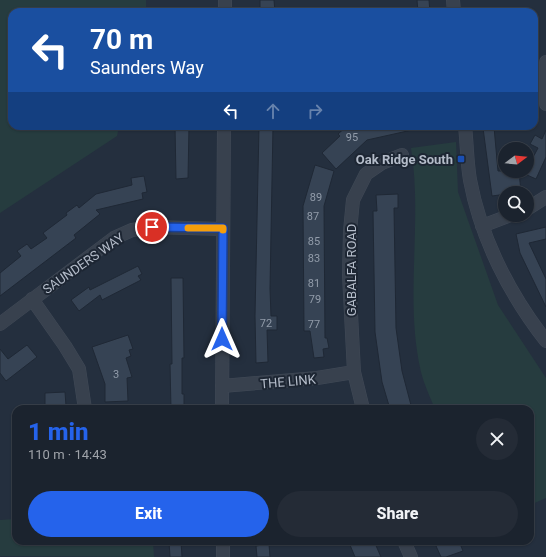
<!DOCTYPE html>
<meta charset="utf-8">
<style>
body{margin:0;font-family:Roboto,sans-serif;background:#242b36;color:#f1f3f6;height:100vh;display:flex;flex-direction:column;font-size:15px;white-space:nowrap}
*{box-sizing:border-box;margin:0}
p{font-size:13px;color:#a0a4aa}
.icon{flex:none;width:22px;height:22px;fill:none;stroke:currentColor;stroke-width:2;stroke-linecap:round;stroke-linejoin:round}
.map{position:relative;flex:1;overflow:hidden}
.sheet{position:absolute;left:12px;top:405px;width:522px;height:140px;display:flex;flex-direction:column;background:#1b232e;border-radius:12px;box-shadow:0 1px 3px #0004,0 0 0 1px #39404a}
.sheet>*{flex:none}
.guide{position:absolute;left:8px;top:8px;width:530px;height:122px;border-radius:12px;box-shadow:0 1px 3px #0004,0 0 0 1px #39404a;background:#1a4fa0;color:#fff;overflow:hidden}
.needle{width:26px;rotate:74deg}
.fabs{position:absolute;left:498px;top:142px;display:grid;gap:8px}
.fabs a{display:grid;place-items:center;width:36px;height:36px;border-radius:50%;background:#1b232e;box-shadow:0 1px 3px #0004,0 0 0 1px #39404a;font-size:20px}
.pin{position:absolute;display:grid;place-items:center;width:34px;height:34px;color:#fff;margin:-17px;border:2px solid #fff;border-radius:50%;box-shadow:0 1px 4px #0007}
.me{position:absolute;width:44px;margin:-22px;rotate:0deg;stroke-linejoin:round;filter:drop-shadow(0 0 3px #0008)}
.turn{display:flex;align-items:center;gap:14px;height:84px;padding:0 16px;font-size:18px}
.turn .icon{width:52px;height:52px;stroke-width:2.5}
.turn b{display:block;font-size:28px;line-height:34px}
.lanes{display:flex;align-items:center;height:38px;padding:0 16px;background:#0003;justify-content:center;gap:20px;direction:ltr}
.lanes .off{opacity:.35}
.round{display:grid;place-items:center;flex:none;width:42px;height:42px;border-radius:21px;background:#242b36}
.overview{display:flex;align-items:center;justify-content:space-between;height:68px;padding:0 16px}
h1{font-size:24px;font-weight:800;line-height:30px;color:#2563eb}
.button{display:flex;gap:8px;margin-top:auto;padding:8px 16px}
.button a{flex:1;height:46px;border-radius:24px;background:#2563eb;color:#fff;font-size:16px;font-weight:800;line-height:46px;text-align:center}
.button a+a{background:#242b36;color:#f1f3f6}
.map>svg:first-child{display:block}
.green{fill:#263c3f}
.building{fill:#364354;stroke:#1f2835}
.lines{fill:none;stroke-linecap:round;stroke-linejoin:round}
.street-casing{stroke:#414a57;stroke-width:14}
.street{stroke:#38414e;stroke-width:13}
.route-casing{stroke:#184099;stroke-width:10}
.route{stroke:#2563eb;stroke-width:7}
.slow{stroke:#f59e0b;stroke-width:7}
.transit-dot{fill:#1a4fb4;stroke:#1d2633;stroke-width:1.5}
.labels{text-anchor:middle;stroke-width:4;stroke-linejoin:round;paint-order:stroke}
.number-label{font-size:11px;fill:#929caa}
.poi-label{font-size:13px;font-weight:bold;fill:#b4bcc9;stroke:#1d2633;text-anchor:end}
.street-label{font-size:13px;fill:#b4bcc9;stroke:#1d2633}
</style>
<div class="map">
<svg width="546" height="557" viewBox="0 0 546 557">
<rect width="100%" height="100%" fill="#242f3e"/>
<!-- green -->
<path class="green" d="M0,0H146V12H12V126H119L117,136L0,213Z
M456,142L458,192L498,305L546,378V498L530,505V409H435C430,397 424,384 421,372C404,299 423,222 411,148Z
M16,519V541H153L154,557L0,556V520Z"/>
<!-- building -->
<path class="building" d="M260,0H274L275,12H260Z
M417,0H429L430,12H418Z
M175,126H189L188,178L176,179Z
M259,126H273L270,289L271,316H277V330H267L268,362L256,363L255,316Z
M347,126H412V130L367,140L336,169L322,153L340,136L338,134Z
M494,127L498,171H519L521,192L492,196L483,128Z
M546,130V157L536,179L527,175V162L530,163L538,148L530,144L535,135L542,139Z
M315,165L334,171L324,206L325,338H327L329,348L323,349L324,357L314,358L310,331H304L303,206Z
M144,176L147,192L142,193L143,199L96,210L100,214L74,235L76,238L0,296V273L21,256L17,251L27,244L31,249L47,238L43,233L67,215L66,213L77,205L79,208L96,194L132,185L131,178Z
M398,194V208H394L396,328L402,371L412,409H390L382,382L375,332L373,211H377L376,195Z
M546,227V239L529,243L546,279V307L520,253L516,234Z
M138,266L142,274L138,276L141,280L102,300L100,295L79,311L71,300L89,287L90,290Z
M171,278H183L184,358H182V394H184V409H171L170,364H172Z
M128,335L133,349L129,350L131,356L126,358L132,377L127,378L128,401L105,402V384L92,347Z
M27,345L37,357L6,381L0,373V349L8,359Z
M65,392L66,406L45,407V393Z
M169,541H181L182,557H170Z
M360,541H374L381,557H355L350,545Z
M449,541H459L463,551L446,557H441L436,546Z
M269,544L270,557H257L256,546Z"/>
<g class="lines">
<defs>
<path id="street" d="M453,0L454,12
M225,12V0
M546,62V104
M465,126C467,144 467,163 470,180C481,239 510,295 546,341
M527,209L546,197
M482,226L511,215
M32,299L65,346L79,369L85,409
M0,324L114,238L132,230L152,227L223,229
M222,386L317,378L354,372
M222,409L224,126
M363,409L354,372L349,275L350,231L353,200L366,174L382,163L402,155
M223,541V557
M404,541L411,557"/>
</defs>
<!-- street casing -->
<use href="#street" class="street-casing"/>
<!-- street -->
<use href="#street" class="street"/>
</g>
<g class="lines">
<defs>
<path id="route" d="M152,227L223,228L222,339"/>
</defs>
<!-- route casing -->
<use href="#route" class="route-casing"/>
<!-- route -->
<use href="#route" class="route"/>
<!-- slow -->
<path class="slow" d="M188,228H223V230"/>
</g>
<!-- markers -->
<rect class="transit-dot" x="457" y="155" width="8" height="8" rx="2"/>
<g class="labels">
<!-- number labels -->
<g class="number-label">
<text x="352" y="141">95</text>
<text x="316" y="201">89</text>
<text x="313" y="220">87</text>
<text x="314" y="245">85</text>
<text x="314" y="262">83</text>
<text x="314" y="287">81</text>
<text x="315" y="303">79</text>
<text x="266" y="327">72</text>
<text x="314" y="328">77</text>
<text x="116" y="378">3</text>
</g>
<!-- poi labels -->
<g class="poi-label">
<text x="453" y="164">Oak Ridge South</text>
</g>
<!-- street labels -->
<g class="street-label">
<text transform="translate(83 263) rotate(-35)" y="5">SAUNDERS WAY</text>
<text transform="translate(351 270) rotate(-90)" y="5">GABALFA ROAD</text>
<text transform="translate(288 381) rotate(-5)" y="5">THE LINK</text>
</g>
</g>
</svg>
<div class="fabs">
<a><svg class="needle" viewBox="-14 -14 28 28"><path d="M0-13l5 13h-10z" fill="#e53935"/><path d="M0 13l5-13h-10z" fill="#a0a4aa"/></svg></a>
<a><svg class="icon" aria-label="search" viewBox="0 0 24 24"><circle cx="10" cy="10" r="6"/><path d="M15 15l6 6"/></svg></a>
</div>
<div class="pin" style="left:152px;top:227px;background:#d93025"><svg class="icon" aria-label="arrive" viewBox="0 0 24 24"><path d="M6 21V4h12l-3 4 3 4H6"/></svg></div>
<svg class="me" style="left:222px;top:339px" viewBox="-20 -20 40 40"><path d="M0-17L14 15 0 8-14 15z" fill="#2563eb" stroke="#fff" stroke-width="4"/></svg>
<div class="guide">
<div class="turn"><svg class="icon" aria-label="left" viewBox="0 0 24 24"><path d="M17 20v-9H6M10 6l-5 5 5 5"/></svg><div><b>70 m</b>Saunders Way</div></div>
<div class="lanes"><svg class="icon" aria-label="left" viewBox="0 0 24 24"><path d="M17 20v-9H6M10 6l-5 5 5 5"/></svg><svg class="icon off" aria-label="ahead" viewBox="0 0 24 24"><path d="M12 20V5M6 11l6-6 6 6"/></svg><svg class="icon off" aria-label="right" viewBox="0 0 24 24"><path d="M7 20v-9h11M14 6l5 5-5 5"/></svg></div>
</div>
<section class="sheet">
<div class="overview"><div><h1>1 min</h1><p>110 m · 14:43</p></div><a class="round"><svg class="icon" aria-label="close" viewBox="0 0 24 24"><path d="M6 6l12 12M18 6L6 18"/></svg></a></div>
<div class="button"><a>Exit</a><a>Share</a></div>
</section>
</div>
